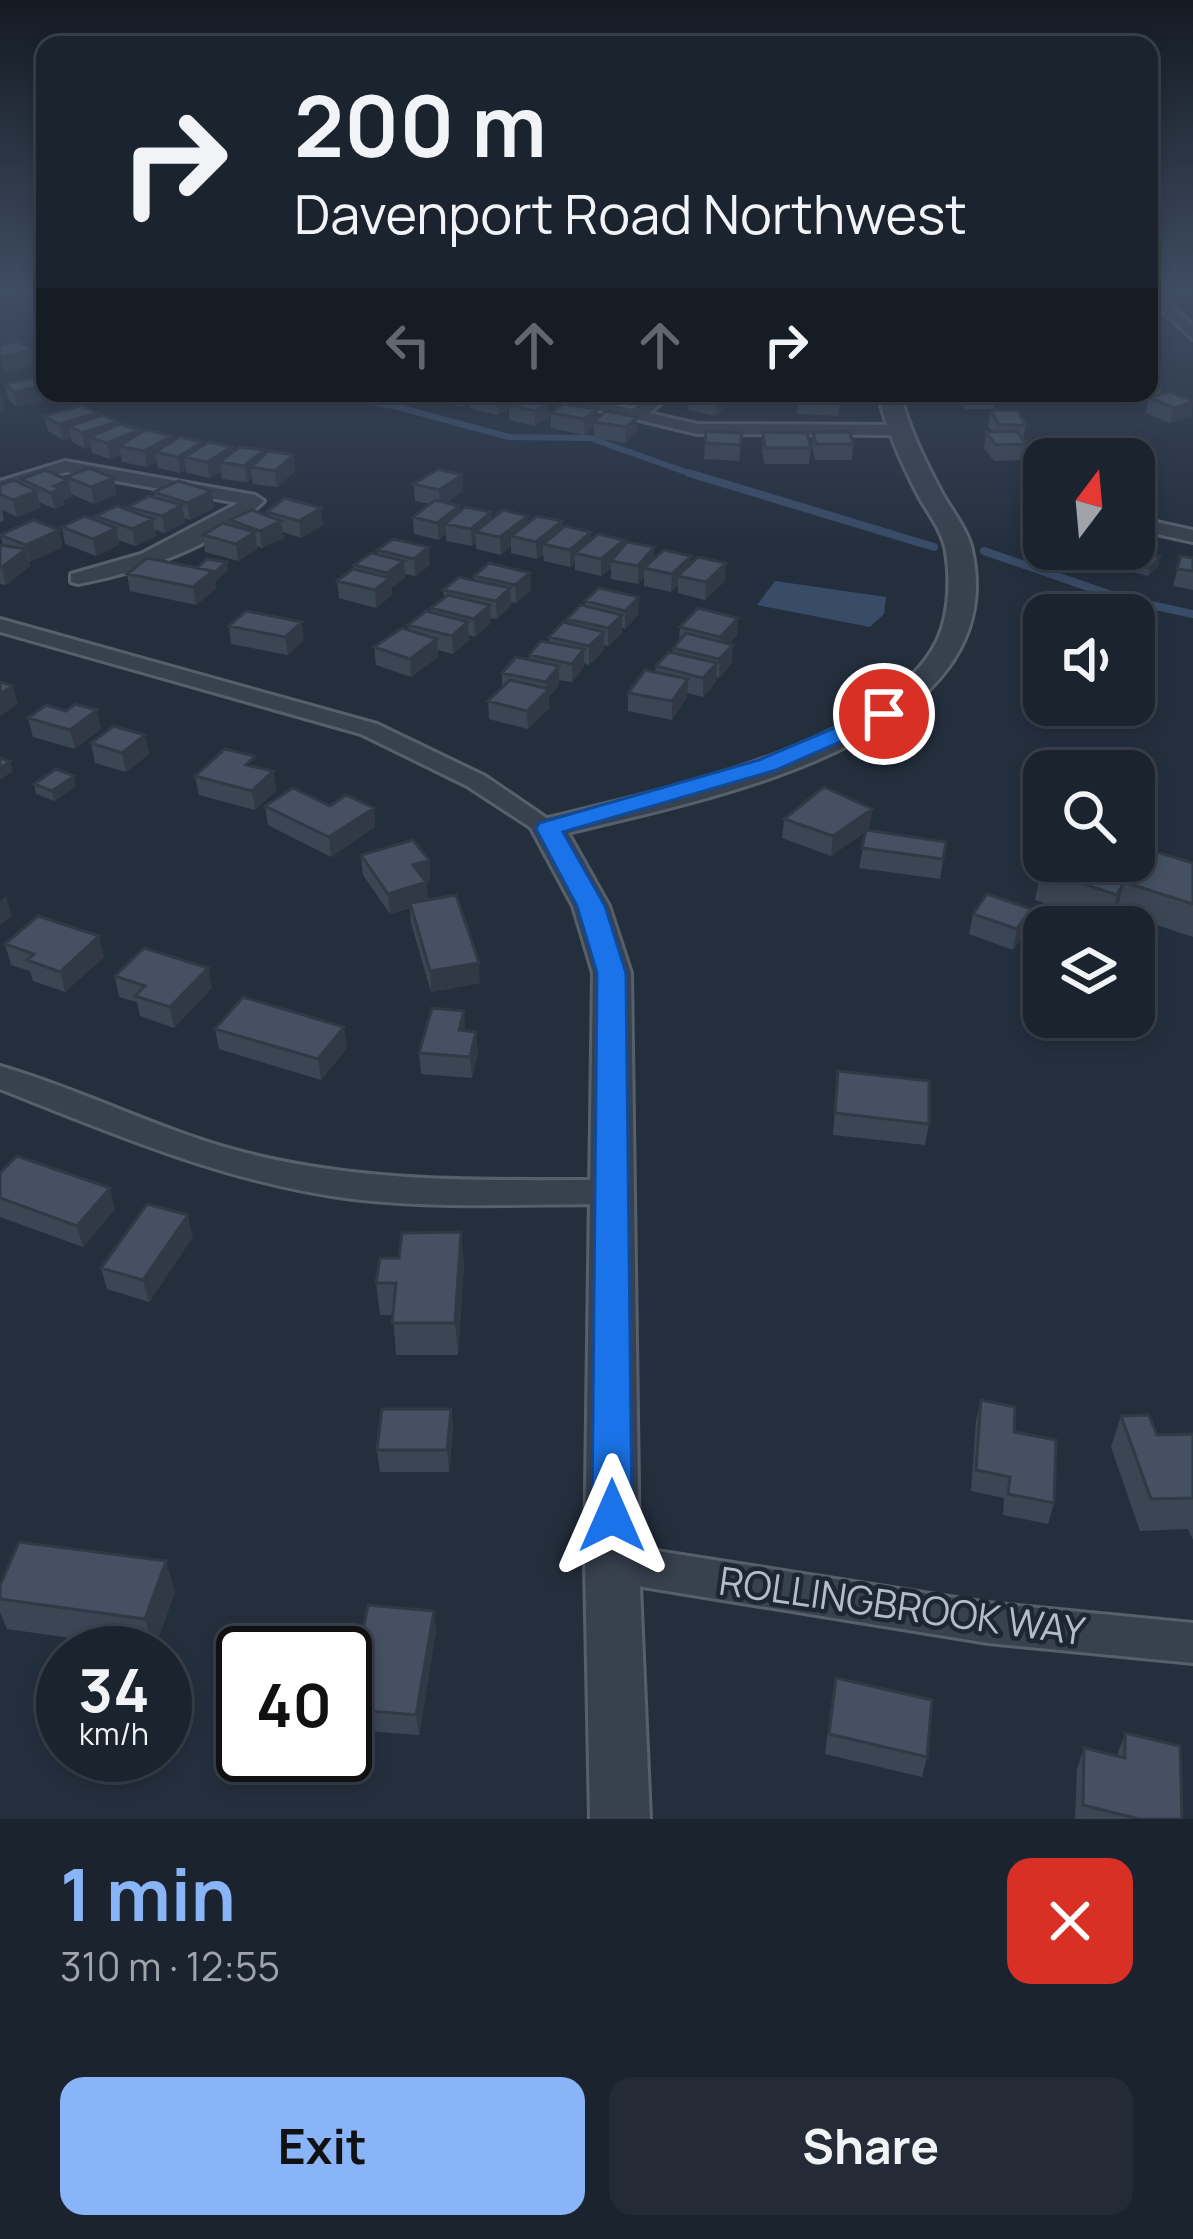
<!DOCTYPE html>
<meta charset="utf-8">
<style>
body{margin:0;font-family:Manrope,sans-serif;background:#242b36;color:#f1f3f6;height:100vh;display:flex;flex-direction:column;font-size:45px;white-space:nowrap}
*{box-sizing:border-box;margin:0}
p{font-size:39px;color:#a0a4aa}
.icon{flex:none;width:66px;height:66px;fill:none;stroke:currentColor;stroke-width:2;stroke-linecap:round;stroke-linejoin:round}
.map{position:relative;height:1819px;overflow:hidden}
.sheet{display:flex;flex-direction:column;background:#1b232e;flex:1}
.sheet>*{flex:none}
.top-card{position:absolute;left:36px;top:36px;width:1122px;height:366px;border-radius:24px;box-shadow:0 6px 18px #0003,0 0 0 3px #39404a;background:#1b232e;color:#f1f3f6;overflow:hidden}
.needle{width:78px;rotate:16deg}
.buttons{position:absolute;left:1023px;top:438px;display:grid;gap:24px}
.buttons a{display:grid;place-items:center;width:132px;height:132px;border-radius:24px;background:#1b232e;box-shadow:0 6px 18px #0003,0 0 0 3px #39404a;font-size:60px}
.speed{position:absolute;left:36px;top:1626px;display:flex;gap:24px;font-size:60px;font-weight:700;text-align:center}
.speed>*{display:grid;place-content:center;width:156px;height:156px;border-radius:50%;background:#1b232e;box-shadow:0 6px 18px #0003,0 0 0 3px #39404a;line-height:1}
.speed small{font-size:30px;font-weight:400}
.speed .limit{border:6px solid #111;border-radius:18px;background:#fff;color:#111}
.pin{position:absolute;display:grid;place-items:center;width:102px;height:102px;color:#fff;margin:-51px;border:6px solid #fff;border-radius:50%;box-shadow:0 3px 12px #0007}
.me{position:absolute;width:132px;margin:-66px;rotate:0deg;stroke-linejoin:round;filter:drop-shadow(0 0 9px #0008)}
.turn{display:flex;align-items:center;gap:42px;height:252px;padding:0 60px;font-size:54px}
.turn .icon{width:156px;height:156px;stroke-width:2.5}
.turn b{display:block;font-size:84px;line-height:102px}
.lanes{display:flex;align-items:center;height:114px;padding:0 60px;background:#0003;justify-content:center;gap:60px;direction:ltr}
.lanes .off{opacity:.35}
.round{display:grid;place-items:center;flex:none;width:126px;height:126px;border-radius:24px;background:#242b36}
.headline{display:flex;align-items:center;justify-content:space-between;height:204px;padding:0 60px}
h1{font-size:72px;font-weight:700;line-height:90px;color:#8ab4f8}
.cta{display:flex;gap:24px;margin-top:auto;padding:24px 60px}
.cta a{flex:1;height:138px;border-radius:24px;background:#8ab4f8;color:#111;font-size:48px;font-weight:700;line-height:138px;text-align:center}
.cta a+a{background:#242b36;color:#f1f3f6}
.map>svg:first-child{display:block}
.water{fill:#394c67}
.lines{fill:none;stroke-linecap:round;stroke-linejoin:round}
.stream-far1{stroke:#394c67;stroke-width:6}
.stream{stroke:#394c67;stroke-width:8}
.minor-casing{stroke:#565f6c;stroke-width:6}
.tertiary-casing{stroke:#565f6c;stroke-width:6}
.minor{fill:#38414e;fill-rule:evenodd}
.tertiary{fill:#38414e;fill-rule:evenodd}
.wall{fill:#3b4654}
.shaded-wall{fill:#303945}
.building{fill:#455162;stroke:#303945;stroke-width:3}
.route{fill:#1a73e8;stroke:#114b97;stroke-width:3}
.labels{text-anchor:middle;stroke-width:9;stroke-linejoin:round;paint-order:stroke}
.near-street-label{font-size:39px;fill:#b4bcc9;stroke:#1d2633}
</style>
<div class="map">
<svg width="1193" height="1819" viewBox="0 0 1193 1819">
<rect width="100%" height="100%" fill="#242f3e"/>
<!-- water -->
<path class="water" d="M775,581L886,597L884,614L870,627L757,605Z"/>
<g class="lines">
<!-- stream-far1 -->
<path class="stream-far1" d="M317,393L394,406L509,437L590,438L697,476"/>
<!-- stream -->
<path class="stream" d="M689,473L934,547
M984,551L1123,599L1193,614"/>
<defs>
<path id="minor" d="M1149,293H1159L1193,326V339L1149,299Z
M528,393H558L632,409L655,393H674L649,413L697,424L897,425L906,430L897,435L697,434Z
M65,461L255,495L264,501C217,546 141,572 78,584L71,582V574L141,554L238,503L66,472L0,492V481Z
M1134,517L1193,530V542L1134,529Z
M0,619L377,724L485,776L561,828L557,833H539L467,786L361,734L0,632Z
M0,1066C80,1089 155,1128 235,1150C360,1184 484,1180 612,1180L624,1183L628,1192L624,1201L612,1204C526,1204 439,1209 353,1199C230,1184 114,1134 0,1089Z
M612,1544L988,1603L1193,1623V1663L988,1643L612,1582L598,1576L592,1563L598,1550Z"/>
<path id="tertiary" d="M878,393H900C909,429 925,461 942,493C952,511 968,530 972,550C1015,744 699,800 568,833L609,906L631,973L639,1563L650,1819H590L585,1563L593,973L573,906L531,828L536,821C646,793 869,751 932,650C949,623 951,583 946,552C943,532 928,513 918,495C901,462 886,429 878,393Z"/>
</defs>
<!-- minor casing -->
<use href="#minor" class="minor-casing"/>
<!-- tertiary casing -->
<use href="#tertiary" class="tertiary-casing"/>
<!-- minor -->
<use href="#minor" class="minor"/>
<!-- tertiary -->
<use href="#tertiary" class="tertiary"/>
</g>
<!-- wall -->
<path class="wall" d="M1149,345L1159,358L1155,373H1149L1162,386L1160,394L1193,401L1191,417L1170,423L1146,413L1148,401L1131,402L1126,393H1149Z
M5,384L53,393L54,399L17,407L8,399Z
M405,393H513V402H549V417L535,426L509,420V408L498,415L471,409L470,402L463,407L430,401V396L427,398Z
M691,393H750L740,400L728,398L727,408L715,416L688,410L689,395Z
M798,393H841L838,416L797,414Z
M962,393L994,402L993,409H964L961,401Z
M991,410L1026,425L1023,440L1027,444L1024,460L994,461L984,448L986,432H992L988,426Z
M606,411L637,432L625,443L594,438V427L584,435L551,428V413L598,419Z
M44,416L98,417L117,422L118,425L139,430V434L172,436L173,442L232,452L265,455H293L295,471L277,487L253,484L252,478L247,482L222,479L221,471L210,478L187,473L186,469L180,473L158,468L157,462L147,467L122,462L121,455L110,459L92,453L91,447L85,449L72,442L71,438L63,440L48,431Z
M763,432L811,448L809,464H764L762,448Z
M813,432L853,444L852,460H815L812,447Z
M742,433L739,461L704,459L705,443Z
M462,475L463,491L446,503L459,506L460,512H491V520L528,516V523L562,521V528L591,540H624V546L654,559L691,556L690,564L725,581L705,600L678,593V585L671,592L644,586V577L638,584L611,579V568L601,576L575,570V562L570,567L544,561L543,554L537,559L511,553V546L501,555L476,549V543L472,546L446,541V534L439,540L414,534L413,517L430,504L415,501L414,484Z
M66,477L117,494L94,504L71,494L72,497L63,500L64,505L55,509L39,502L40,508L17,517L2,510L4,520L0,522V485L22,484L21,479H66Z
M212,491L214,508L190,520L184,518L185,522L165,533L155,530L156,536L135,546L119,540V545L96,556L65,544L62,527L96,520L95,516L129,510L128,507L155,498L154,492Z
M267,512L323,525L301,538L283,532L284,538L262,548L257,546V549L238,561L205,552L203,535L231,526L230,520L268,516Z
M0,535L63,547L29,562L30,566L6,585L0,584V545H3Z
M393,539L430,565L415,576L405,574V578L391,588L392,595L376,608L339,598L337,581L354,569V565L378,554L377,550Z
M1181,556L1193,558V590L1173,586Z
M1118,559L1158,566L1148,576L1117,568Z
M197,568L228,570L215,582L216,589L196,605L130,591L127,574Z
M530,573L531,590L516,603L511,602V606L497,619L490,618L491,623L475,637L469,635V640L453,654L438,650V657L411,677L376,665L374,647L409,630L408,625L431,613V608L444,597L443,590L474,580V576Z
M639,597L638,615L625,629L622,628V633L608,646L604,645V650L589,665L584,663V667L572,682L559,680V685L549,697V708L528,729L489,719L488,701L502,687V673L529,660V655L549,642V637L567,623V619L585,606V601Z
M738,618L737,635L729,644L732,663L719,678L716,677V682L703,697L687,693V697L672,720L628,711V693L655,672L656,666L673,652V648L679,641L680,627Z
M229,626L304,640L288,655L231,644Z
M66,711L101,729L75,749L33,737L28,718Z
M145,735L149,754L126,772L95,763L91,743Z
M256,767L273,771L276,791L255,810L199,795L195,776Z
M34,784L76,786L54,801L36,794Z
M265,806L374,808L375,827L331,857L268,825Z
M872,809L869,828L867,830L946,842L940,879L859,868L866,831L831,856L782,838L784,819Z
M361,855L429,860L430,880L426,881L428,900L480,983L431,992L411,923L410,908L390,914L363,875Z
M1193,863V937L1117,912L1110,924L1035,900L1041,870Z
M973,914L1027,929L1013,950L969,934Z
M5,944L104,957L65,992L33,981L30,971L11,965Z
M115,976L212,988L174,1028L140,1016L137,1002L119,997Z
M464,1011L465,1031L478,1053L472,1078L421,1074L419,1053Z
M215,1029L347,1048L321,1080L219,1049Z
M838,1071L929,1124L925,1145L833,1135Z
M0,1173L115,1209L83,1247L0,1217Z
M193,1237L149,1302L107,1289L101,1268Z
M464,1264L458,1355H396L393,1315H380L376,1283Z
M981,1400L1014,1432L1054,1503L1048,1524L1003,1515L1004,1498L971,1491L976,1421Z
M451,1409L453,1430L449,1472H380L377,1450Z
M1121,1416L1157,1435L1193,1434V1540L1188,1529L1140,1531L1111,1447Z
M0,1586L175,1592L154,1650L7,1629L0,1612Z
M434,1611L436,1631L419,1735L351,1730L347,1709Z
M832,1699L927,1757L922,1777L825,1754Z
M1125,1733L1182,1819H1075L1077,1769L1084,1748L1117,1756Z"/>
<!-- shaded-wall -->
<path class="shaded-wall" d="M33,350L36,364L4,373L1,358Z
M45,385V393H53L54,399L17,407L14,392Z
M65,393H83L66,398Z
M463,393H477L470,394V402L463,407Z
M508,393H513V406L509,405V408L498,415L497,400Z
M728,393L727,408L715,416V401Z
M0,395H2L5,410L0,411Z
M549,402V417L535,426V411Z
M1193,402L1191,417L1170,423L1174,408Z
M598,409V423L594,422V427L584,435V419Z
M97,413L100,428L117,422L120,438L89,437L91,447L85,449L82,433L69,426L71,438L63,440L59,424Z
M637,417V432L625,443L626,427Z
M139,430L141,446H119L121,455L110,459L107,443Z
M172,436L174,452H155L157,462L147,467L144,451Z
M202,442L205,458L184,457L186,469L180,473L178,457Z
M232,447L234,463L220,462L221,471L210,478L207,462Z
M264,450L266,466L251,467L252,478L247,482L244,466Z
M293,455L295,471L277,487L275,471Z
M462,475L463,491L440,507L439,490Z
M114,478L117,494L94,504L91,487Z
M68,480L72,497L63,500L64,505L55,509L51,493L54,486Z
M37,491L40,508L17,517L13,500Z
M212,491L214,508L190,520L187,503Z
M182,505L185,522L165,533L162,516Z
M459,506L460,522L445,524L446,534L439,540L437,523Z
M321,508L323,525L301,538L299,521Z
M491,512V529L475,532L476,543L472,546L471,529Z
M528,516V533L511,536V546L501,555L500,537Z
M153,519L156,536L135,546L132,529Z
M281,521L284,538L262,548L260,531Z
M562,521V538L543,544V554L537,559L536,542Z
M116,528L119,545L96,556L93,539Z
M59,530L63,547L30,562L26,545Z
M255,532L257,549L238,561L236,544Z
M591,532V549L575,553V562L570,567V550Z
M624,540V557L611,561V568L601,576V559Z
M429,547L430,565L415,576L414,559Z
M654,547V564L644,568V577L638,584V566Z
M26,549L30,566L6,585L2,567Z
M691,556L690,573L678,576V585L671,592L672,574Z
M1160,557L1158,566L1148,576L1150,568Z
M404,561L405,578L391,588L392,595L376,608L375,590L387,580V573Z
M227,562L228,570L215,582L216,589L196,605L193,587Z
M726,563L725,581L705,600L706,582Z
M530,573L531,590L516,603L515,585Z
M510,588L511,606L497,619L496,601Z
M639,597L638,615L625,629V611Z
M490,605L491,623L475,637L474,619Z
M622,615V633L608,646V628Z
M738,618L737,635L719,655L720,637Z
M302,622L304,640L288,655L285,637Z
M468,622L469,640L453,654L452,636Z
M604,632V650L589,665V646Z
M437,639L438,657L411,677L410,659Z
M733,645L732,663L719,678V659Z
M584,649V667L572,682V664Z
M717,663L716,682L703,697V678Z
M559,666V685L549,697V708L528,729L527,711L546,692V682Z
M688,679L687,697L672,720V701Z
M13,686L18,704L0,716V694Z
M97,710L101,729L75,749L70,730Z
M145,735L149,754L126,772L122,753Z
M10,761L13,771L0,780V769Z
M273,771L276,791L255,810L252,791Z
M74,776L76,786L54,801L52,791Z
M374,808L375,827L331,857L329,837Z
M872,809L869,828L831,856L833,836Z
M429,860L430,880L415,884L413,865Z
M426,882L428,902L390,914L388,894Z
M1124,882L1117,912L1110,924L1117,895Z
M6,896L12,916L0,925V901Z
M1031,909L1027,929L1013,950L1017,929Z
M99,936L104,957L65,992L60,972Z
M479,963L480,983L431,992L430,971Z
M208,968L212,988L174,1028L170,1007Z
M464,1011L465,1032L459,1030Z
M344,1027L347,1048L321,1080L318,1059Z
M476,1032L478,1053L472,1078L470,1057Z
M110,1188L115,1209L83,1247L77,1226Z
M188,1215L193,1237L149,1302L143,1280Z
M461,1232L464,1264L458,1355L455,1323Z
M451,1409L453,1430L449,1472L447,1450Z
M166,1561L175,1592L154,1650L145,1619Z
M434,1611L436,1631L419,1735L416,1715Z"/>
<!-- building -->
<path class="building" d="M18,341L33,350L0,357V346Z
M1149,345H1150L1159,358H1149Z
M1149,373L1162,386H1149Z
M41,376L45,379V385L14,392L5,384Z
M1170,392L1193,401V402L1174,408L1149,397Z
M471,393H508L497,400Z
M691,393H727L715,401L689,395Z
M798,393H841L840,401L798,398Z
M962,393H991L994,402L965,401Z
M526,394L549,402L535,411L509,405Z
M563,404L598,409L584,419L551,413Z
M82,405L97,413L59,424L44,416Z
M991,410H1017L1026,425H999Z
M606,411L637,417L626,427L594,422Z
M103,415L117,422L82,433L69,426Z
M120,424L139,430L107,443L89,437Z
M146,430L172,436L144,451L119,446Z
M706,431L742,433L740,445L705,443Z
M1016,431L1027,444L996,445L986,432Z
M763,432L807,433L811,448H765Z
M813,432H850L853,444H816Z
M180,437L202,442L178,457L155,452Z
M209,442L232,447L207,462L184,457Z
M239,447L264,450L244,466L220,462Z
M269,451L293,455L275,471L251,467Z
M89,468L114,478L91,487L66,477Z
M438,469L462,475L439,490L414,484Z
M45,470L68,480L54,486L61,489L51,493L21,479Z
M13,480L37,491L13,500L0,494V485Z
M178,481L212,491L187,503L154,492Z
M149,496L182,505L162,516L128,507Z
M285,498L321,508L299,521L267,512Z
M435,500L459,506L437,523L413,517Z
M117,506L153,519L132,529L95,516Z
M465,507L491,512L471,529L445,524Z
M252,510L281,521L260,531L230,520Z
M503,510L528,516L500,537L475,532Z
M85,516L116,528L93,539L62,527Z
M537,516L562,521L536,542L511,536Z
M34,520L59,530L26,545L0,535Z
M223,523L255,532L236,544L203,535Z
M565,526L591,532L570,550L543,544Z
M598,534L624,540L601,559L575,553Z
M393,539L429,547L414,559L377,550Z
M627,542L654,547L638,566L611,561Z
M0,545L26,549L2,567H0Z
M1129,549H1130L1160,557L1150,568L1118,559Z
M664,550L691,556L672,574L644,568Z
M371,553L404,561L387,573L354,565Z
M1181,556L1193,558V571L1177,569Z
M698,557L726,563L706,582L678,576Z
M147,558L213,571L193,587L127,574Z
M207,559L227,562L214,573L213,571L197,568Z
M489,563L530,573L515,585L474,576Z
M353,569L390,578L375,590L337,581Z
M459,577L510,588L496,601L443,590Z
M599,588L639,597L625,611L585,601Z
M448,595L490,605L474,619L431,608Z
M581,605L622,615L608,628L567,619Z
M698,608L738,618L720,637L680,627Z
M246,611L302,622L285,637L229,626Z
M426,611L468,622L452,636L408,625Z
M563,622L604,632L589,646L549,637Z
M402,628L437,639L410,659L374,647Z
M686,633L733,645L719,659L673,648Z
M541,641L584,649L572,664L529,655Z
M669,652L717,663L703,678L656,666Z
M516,657L559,666L546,682L502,673Z
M645,670L688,679L672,701L628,693Z
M510,680L549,689L527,711L488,701Z
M0,682L13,686L0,694Z
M75,704L97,710L70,730L28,718L46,705L66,711Z
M114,726L145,735L122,753L91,743Z
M225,749L255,756L246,765L273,771L252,791L195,776Z
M0,758L10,761L0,769Z
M56,769L74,776L52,791L34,784Z
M824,787L872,809L833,836L784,819Z
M293,788L330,806L346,795L374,808L329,837L265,806Z
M866,830L946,842L943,859L862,848Z
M413,840L429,860L413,865L426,882L388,894L361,855Z
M1134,845L1193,863V904L1124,882L1117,895L1041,870L1047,861H1134Z
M987,894L1031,909L1017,929L973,914Z
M456,895L479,963L430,971L410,903Z
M38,916L99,936L60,972L27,960L34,954L5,944Z
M144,948L208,968L170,1007L135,996L145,986L115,976Z
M243,997L344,1027L318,1059L215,1029Z
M432,1008L464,1011L459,1030L476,1032L470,1057L419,1053Z
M838,1071L929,1081V1124L835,1113Z
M17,1156L110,1188L77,1226L0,1198V1173Z
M147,1204L188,1215L143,1280L101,1268Z
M461,1232L455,1323H392L396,1283H376L380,1258H399L402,1233Z
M981,1400L1015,1407L1014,1432L1056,1440L1054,1503L1008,1494L1010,1477L976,1470Z
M382,1409H451L447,1450H377Z
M1149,1415L1157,1435L1193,1434V1498L1151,1499L1121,1416Z
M19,1542L166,1561L145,1619L0,1599V1586Z
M368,1605L434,1611L416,1715L347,1709Z
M836,1678L932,1700L927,1757L829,1734Z
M1125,1733L1180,1746L1182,1819H1139L1083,1805L1084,1748L1125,1758Z"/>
<!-- sky -->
<linearGradient id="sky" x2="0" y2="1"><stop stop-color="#141a22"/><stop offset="0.53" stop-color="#3f4d63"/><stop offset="1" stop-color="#3f4d63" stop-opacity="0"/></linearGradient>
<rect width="1193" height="548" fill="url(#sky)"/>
<!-- route -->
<path class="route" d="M884,707L896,714L892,719L776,770L563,832L605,906L626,973L632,1516L626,1529L612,1534L598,1529L592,1516L597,973L577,906L536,829L539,823L759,760Z"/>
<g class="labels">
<!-- near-street labels -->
<g class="near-street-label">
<text transform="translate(902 1606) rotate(8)" y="14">ROLLINGBROOK WAY</text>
</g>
</g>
</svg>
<div class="buttons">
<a><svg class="needle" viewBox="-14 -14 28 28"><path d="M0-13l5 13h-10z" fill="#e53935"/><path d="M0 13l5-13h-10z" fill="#a0a4aa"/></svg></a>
<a><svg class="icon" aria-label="sound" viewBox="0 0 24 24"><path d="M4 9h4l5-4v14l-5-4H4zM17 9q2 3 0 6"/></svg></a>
<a><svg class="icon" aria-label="search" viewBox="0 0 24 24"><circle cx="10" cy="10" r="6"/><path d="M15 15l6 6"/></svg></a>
<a><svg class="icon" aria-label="layers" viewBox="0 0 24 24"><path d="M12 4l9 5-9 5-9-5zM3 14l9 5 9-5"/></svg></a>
</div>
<div class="speed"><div>34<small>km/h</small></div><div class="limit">40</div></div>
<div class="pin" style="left:884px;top:714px;background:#d93025"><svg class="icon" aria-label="arrive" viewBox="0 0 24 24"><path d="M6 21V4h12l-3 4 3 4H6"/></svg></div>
<svg class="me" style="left:612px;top:1516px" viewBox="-20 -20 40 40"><path d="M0-17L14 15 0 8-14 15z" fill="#1a73e8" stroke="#fff" stroke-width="4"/></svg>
<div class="top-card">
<div class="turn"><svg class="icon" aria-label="right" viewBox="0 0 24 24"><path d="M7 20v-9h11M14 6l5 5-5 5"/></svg><div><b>200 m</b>Davenport Road Northwest</div></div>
<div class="lanes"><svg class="icon off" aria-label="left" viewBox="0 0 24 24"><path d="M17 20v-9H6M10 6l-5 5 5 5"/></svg><svg class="icon off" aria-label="ahead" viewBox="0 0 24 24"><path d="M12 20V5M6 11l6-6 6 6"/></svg><svg class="icon off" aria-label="ahead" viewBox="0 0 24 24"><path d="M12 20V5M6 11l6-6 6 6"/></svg><svg class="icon" aria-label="right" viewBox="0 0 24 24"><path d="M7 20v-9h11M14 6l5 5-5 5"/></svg></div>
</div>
</div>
<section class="sheet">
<div class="headline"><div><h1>1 min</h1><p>310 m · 12:55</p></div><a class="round" style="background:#d93025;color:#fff"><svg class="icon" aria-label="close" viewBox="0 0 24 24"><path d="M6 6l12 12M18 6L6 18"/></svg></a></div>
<div class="cta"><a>Exit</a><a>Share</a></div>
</section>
